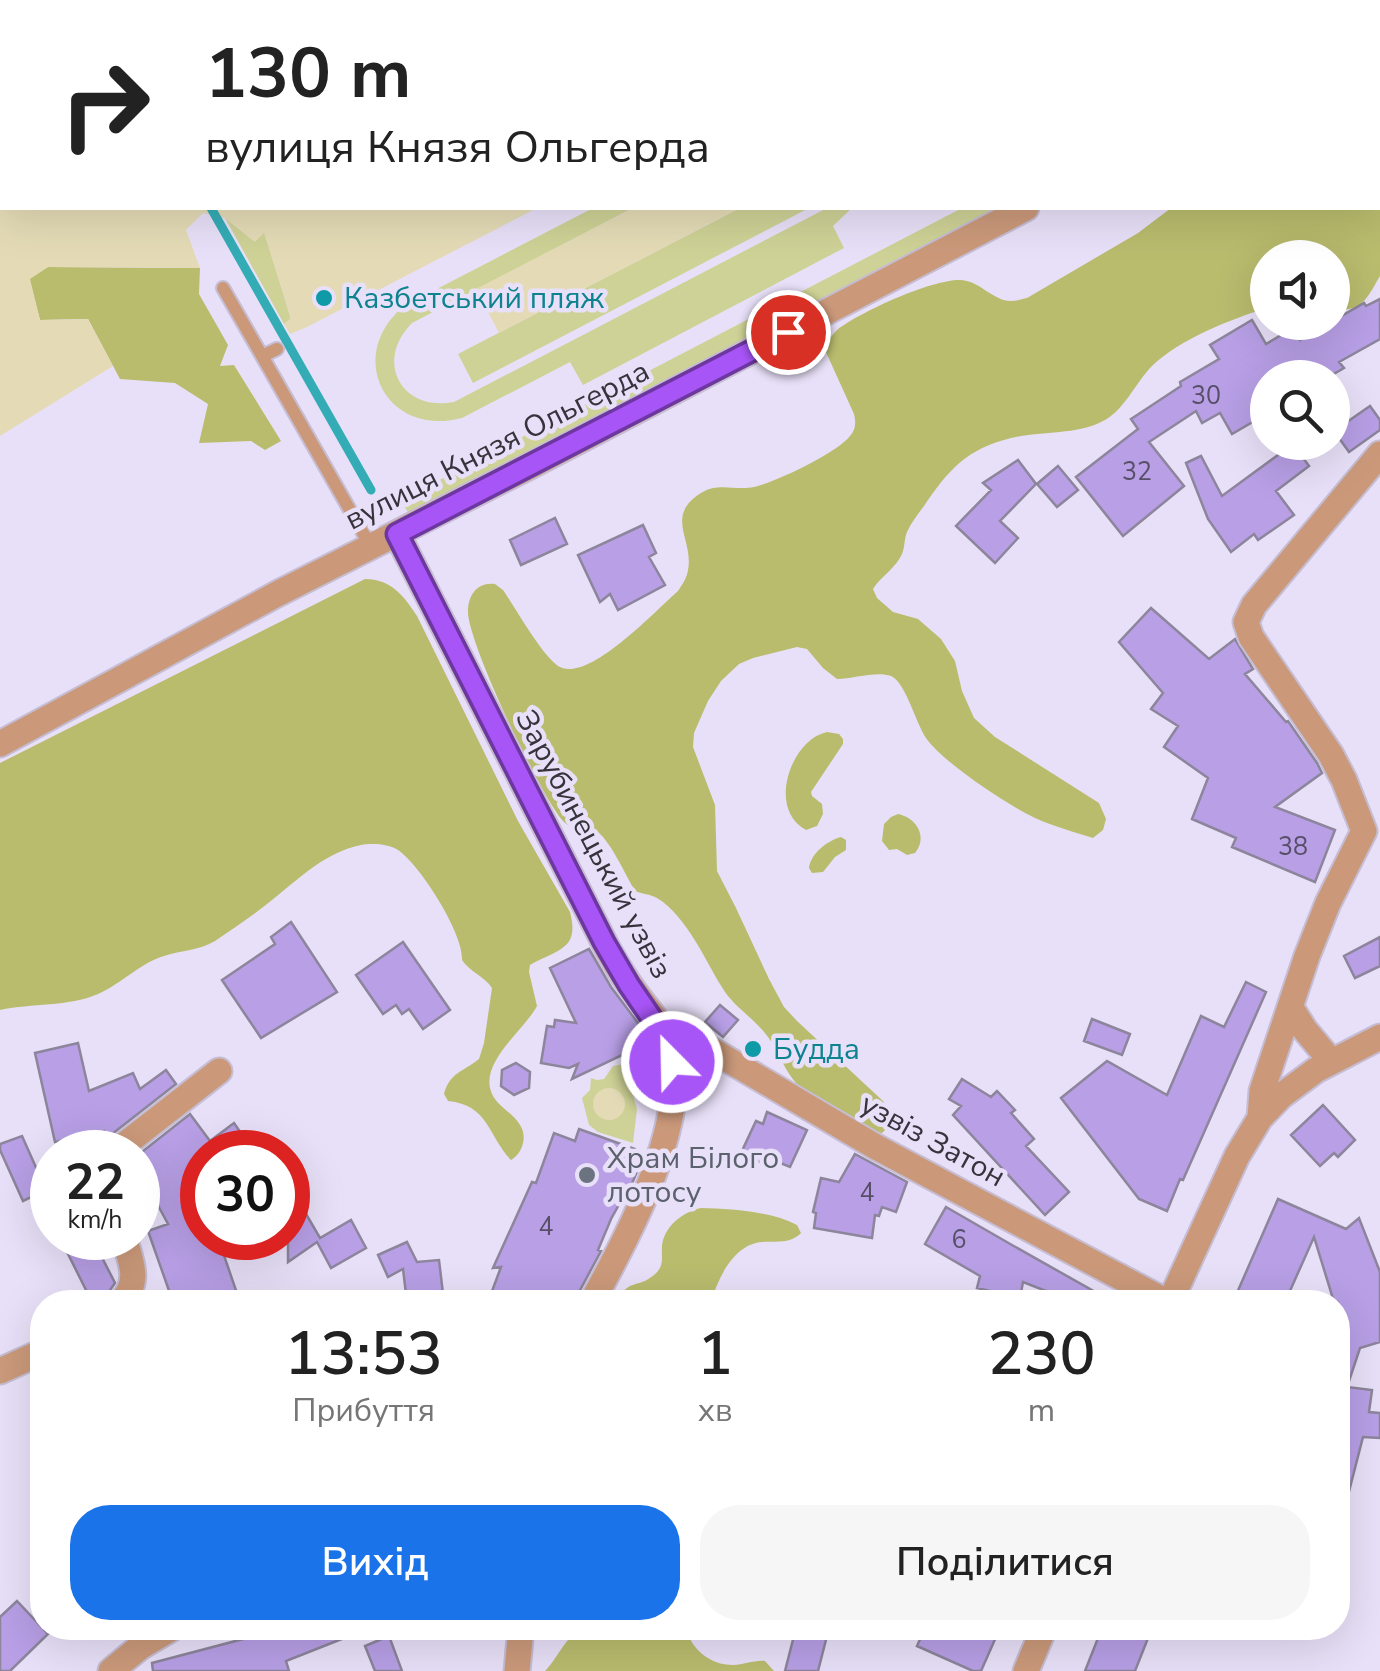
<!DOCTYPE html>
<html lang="uk">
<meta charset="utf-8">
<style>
body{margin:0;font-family:"Nunito Sans",sans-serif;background:#f6f6f6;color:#222;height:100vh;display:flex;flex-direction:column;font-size:38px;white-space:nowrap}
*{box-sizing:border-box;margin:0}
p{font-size:32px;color:#767676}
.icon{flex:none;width:55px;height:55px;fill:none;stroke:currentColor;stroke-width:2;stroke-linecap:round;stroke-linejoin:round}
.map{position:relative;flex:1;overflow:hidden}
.panel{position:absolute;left:30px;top:1290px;width:1320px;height:350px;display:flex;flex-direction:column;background:#fff;border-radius:40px;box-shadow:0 10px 40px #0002}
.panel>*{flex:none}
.guide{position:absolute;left:0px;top:0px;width:1380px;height:210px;box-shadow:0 10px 40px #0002;background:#fff;color:#222;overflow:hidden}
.buttons{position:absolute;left:1250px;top:240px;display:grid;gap:20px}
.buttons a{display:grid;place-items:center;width:100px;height:100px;border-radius:50%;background:#fff;box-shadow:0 10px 40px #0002;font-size:50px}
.speed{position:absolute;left:30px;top:1130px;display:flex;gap:20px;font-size:50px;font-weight:700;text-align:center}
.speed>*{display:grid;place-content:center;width:130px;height:130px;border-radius:50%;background:#fff;box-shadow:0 10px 40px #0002;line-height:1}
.speed small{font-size:25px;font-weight:400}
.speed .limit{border:15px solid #d22;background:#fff;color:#111}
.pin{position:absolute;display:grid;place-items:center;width:85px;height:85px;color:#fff;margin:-42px;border:5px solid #fff;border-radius:50%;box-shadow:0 2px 10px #0007}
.me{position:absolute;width:110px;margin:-55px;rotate:337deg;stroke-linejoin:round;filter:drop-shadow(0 0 8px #0008)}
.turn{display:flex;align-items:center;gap:35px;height:210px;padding:0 40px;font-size:45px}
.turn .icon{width:130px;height:130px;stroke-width:2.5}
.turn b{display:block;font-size:70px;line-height:85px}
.eta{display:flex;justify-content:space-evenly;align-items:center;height:170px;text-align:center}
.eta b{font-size:60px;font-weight:600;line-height:70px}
.cta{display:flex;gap:20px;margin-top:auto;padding:20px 40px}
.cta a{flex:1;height:115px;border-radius:40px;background:#1a73e8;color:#fff;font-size:40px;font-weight:600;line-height:115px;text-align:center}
.cta a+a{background:#f6f6f6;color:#222}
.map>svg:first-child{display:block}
.green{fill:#ced296}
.forest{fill:#b9bc6d}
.sand{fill:#e4dbb6}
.water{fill:#34acb5}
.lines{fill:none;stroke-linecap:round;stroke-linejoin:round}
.stream{stroke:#34acb5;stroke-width:9}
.building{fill:#b89fe6;stroke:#8c859b;stroke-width:2.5}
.lane-casing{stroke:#c5bdd3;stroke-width:16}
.street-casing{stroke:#c5bdd3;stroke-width:29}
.lane{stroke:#cb997a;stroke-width:12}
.street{stroke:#cb997a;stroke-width:25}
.route-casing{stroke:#6d37a1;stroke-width:25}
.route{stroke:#a855f7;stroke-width:18}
.culture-dot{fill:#0f9aa8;stroke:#e8e0f8;stroke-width:4}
.worship-dot{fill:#6b7280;stroke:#e8e0f8;stroke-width:4}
.labels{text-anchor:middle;stroke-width:9;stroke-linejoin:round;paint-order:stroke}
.number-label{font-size:25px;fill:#574e67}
.culture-label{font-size:30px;fill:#0d838f;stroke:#e8e0f8;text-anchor:start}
.street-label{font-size:30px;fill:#37333d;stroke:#e8e0f8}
.worship-label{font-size:30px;fill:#5b616d;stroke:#e8e0f8;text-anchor:start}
</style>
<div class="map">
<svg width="1380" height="1671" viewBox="0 0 1380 1671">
<rect width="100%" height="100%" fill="#e8e0f8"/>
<!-- green -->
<path class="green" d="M593,208H633L412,323C374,361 401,412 454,402L827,208H852L833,226L844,248L583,385L570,362L462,418C386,438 344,356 404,306Z
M740,208H809L473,383L458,354Z
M962,208H997L409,514L401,500Z
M225,218L254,241L264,231L291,319L284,324Z
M624,1064L637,1109L633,1143L598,1132L589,1125L582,1098L590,1090L591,1078L597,1080L604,1079L613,1066Z"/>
<!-- forest -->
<path class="forest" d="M1378,93L1380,94V276C1367,298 1362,313 1333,309L1332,258H1268L1267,308C1231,319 1180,339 1152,366C1135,383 1124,412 1101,422C1075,435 1040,431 1011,438C967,449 949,469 924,506C918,514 911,523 907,532C904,539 905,547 902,554C896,568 881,576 873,589L877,598L893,612L918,619L941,639L955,661L962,691L974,718L995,737L1099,803L1106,819L1103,830L1093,838C1074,832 1053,826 1035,818C1006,804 949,766 929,742C916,727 907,683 891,676C876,671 853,679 837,679L823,668L807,649L797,647L753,658L739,664L721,681L708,701L694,733L693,747L715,805L717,871L736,908L769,979L784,1007L797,1021L883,1101C893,1114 895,1122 882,1133L874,1132L802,1089C783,1071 782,1056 768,1037C756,1020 737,1009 725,992C706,963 688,917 657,898C650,894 642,894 635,891C625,874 612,844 598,832C587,823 574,833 563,821C541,797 468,643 468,612C468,595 477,582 495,584L503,590C516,609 541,654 558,666C587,685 656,610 678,591C682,585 687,578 688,570C694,540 664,516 701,493C719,482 735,491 754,487C776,482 837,453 850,436C856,429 856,422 854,414L825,350C827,342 831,336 837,330C860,312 932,279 961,280C980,281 993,301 1011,301C1017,301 1022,299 1027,298L1138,233L1171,208H1378Z
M48,267L200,268L199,294L228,345L220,366L234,365L281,441L265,450L251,441L199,443L208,404L175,383L120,379L88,319L40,320L29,278Z
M365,579C391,579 404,596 417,616L518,821L570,912C580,950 558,949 530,965L529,972L537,1006C524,1030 484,1059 490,1088C494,1106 512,1111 520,1125C528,1137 522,1154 511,1160C488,1136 489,1105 448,1101L444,1094C450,1072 463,1072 479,1059L484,1043L492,988C484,976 470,972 462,960C464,934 420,865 398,850C389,844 372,843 361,845C327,852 303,875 277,896C258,912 236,927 215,941C198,951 182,950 164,956C140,963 121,984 98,994C68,1007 32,1003 0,1010V763Z
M827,732L839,734L843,739V744L811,792L812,796L822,804L823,814L817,826L806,830C767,810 790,740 827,732Z
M898,814C917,818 928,837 915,853L907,855L897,849L889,850L882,841L884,824L891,817Z
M841,837L846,840V850L835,857L823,872L812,873L809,868C811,853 827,841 841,837Z
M701,1208C731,1209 770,1211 797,1225L801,1233C790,1244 777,1241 762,1242C734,1244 718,1278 711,1302H616C629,1278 637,1289 654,1275C665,1266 661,1258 662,1246C664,1226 683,1212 701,1208Z
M605,1628H686C691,1649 710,1665 733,1665C744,1665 754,1660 765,1661L774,1671H545C555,1662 567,1635 579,1631C588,1629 596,1631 605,1628Z"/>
<!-- sand -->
<path class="sand" d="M629,0H996L997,2H626Z
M0,111L2,116V208H537L307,327L290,334L284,324L291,318L264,233L255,242L225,218L203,213L186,230L200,268L48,267L30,279L40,320L88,319L113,366L0,436Z
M633,208H740L499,333L476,289Z
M593 1104a16 16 0 1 1 32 0a16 16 0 1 1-32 0Z"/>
<!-- water -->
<path class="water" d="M0,0H629L626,2H2V145L0,150Z"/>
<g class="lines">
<!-- stream -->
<path class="stream" d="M211,208L371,490"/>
</g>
<!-- building -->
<path class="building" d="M1380,299V339L1339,362L1344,368L1327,378H1268V413L1232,434L1220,413L1202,423L1196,411L1149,442L1184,486L1123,536L1076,477L1138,429L1131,419L1175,390L1181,386L1180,382L1219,359L1210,345L1252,320L1266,344L1293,328L1300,340L1364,303L1366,306Z
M1370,406L1380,420V430L1349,452L1334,431Z
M1293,444L1309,466L1276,491L1294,515L1258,540L1254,534L1231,552L1208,519L1186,463L1201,456L1222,496Z
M1018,460L1036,484L1000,521L1018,538L995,563L956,526L991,490L983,483Z
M1058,466L1078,490L1057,507L1037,484Z
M555,518L567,544L521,565L510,540Z
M643,525L656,553L649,557L665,585L618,610L610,594L600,602L578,555Z
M1151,608L1209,659L1235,639L1253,669L1245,674L1286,722L1288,721L1317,763L1322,773L1275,807L1335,830L1315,882L1232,847L1236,838L1192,819L1208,778L1164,747L1178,726L1151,709L1163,693L1119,642Z
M291,922L337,992L261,1038L222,980L275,944L271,937Z
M1380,937V966L1355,978L1344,956Z
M403,942L450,1010L423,1029L409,1009L402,1014L396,1005L383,1014L356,975Z
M589,949L611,987L638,1023L647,1042L658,1078L657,1087L635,1095L622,1055L572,1079L578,1064L569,1068L541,1063L547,1026L554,1027L555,1020L576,1023L550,968Z
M1246,982L1266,992L1183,1180L1180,1179L1167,1211L1139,1199L1061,1098L1107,1061L1167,1095L1201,1016L1224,1027Z
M720,1005L738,1020L723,1037L705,1022Z
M1092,1019L1130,1034L1122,1055L1084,1041Z
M78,1043L89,1091L133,1073L140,1089L166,1070L176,1084L107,1138L104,1131L55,1142L35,1053Z
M516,1063L530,1072L529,1088L514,1095L501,1086L502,1070Z
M962,1079L991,1097L997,1091L1015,1110L1011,1113L1034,1139L1026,1146L1069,1192L1045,1215L953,1115L961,1106L949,1099Z
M1323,1105L1355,1140L1338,1157L1334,1153L1320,1166L1291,1135Z
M767,1112L807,1130L790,1167L773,1160L769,1166L741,1153L756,1121L763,1124Z
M190,1114L210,1141L234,1123L254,1152H202V1238H218L240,1302H173L148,1231L168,1224L147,1185L152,1182L138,1155Z
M579,1129L635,1149L630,1170L638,1169L629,1191L626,1192L611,1219L598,1250L601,1251L578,1294L576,1302H488L501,1267L493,1268L532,1182L536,1183L554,1133L575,1141Z
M22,1136L46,1190L23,1201L0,1150V1144Z
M855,1154L907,1182L896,1212L882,1207L879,1216L875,1215L872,1238L814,1228L816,1213L813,1212L821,1178L839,1182Z
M288,1183L320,1238L351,1220L366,1248L331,1268L317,1242L288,1262Z
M1278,1199L1346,1229L1359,1218L1380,1272V1342L1360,1348L1347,1387L1372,1390L1369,1412L1380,1413V1438L1363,1437L1346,1503L1338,1502V1302H1334L1314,1237L1285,1302H1233Z
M946,1207L1012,1245L1113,1302H1074L1023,1282L1020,1298L977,1288L980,1276L925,1244Z
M60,1238H92L115,1283L106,1296L92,1302Z
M407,1242L417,1262L439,1260L444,1302H407L403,1269L388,1277L378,1255Z
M17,1601L48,1634L10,1671H0V1617Z
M285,1628L367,1629L286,1661L289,1671H153L152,1663Z
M796,1628H829L818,1671H785Z
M925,1628H1000L981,1671H973L917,1646Z
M1102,1628H1152L1135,1671H1085Z
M389,1636L402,1671H375L365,1646Z"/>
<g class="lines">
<defs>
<path id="lane" d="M223,288L262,356
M277,349L262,356L371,547"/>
<path id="street" d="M1378,25L1380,24
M397,534L607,948C615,962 622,975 632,988C644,1006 664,1025 670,1046C691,1122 627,1237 592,1302
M0,744L277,594L528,467L1026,208
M1291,1008L1305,1030L1331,1061
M668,1042H693L715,1052L876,1147L1167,1302
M1260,1118L1262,1091L1307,956L1328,903L1364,831L1344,780L1331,755L1251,637L1246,622L1254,605L1380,454
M115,1152L219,1071
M121,1302C141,1283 131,1261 124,1238
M1170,1302L1237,1156L1260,1118L1281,1096L1316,1070L1380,1037
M0,1371L42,1352
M111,1671L140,1647L172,1628
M517,1671L521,1628
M1026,1671L1044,1628"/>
</defs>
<!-- lane casing -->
<use href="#lane" class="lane-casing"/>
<!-- street casing -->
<use href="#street" class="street-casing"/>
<!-- lane -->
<use href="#lane" class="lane"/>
<!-- street -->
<use href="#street" class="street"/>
</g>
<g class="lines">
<defs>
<path id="route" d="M672,1062L668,1042L629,985L604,942L397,534L788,332"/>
</defs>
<!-- route casing -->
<use href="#route" class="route-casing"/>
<!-- route -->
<use href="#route" class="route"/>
</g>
<!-- markers -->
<g class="culture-dot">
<circle cx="324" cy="298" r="10"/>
<circle cx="753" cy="1049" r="10"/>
</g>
<circle class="worship-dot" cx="587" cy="1175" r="10"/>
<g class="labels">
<!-- number labels -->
<g class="number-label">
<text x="1206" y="404">30</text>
<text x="1137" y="480">32</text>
<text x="1293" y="855">38</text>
<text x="867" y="1201">4</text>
<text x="546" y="1235">4</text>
<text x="959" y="1248">6</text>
</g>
<!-- culture labels -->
<g class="culture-label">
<text x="344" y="308">Казбетський пляж</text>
<text x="773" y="1059">Будда</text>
</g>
<!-- street labels -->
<g class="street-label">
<text transform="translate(497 445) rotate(-27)" y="10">вулиця Князя Ольгерда</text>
<text transform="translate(594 844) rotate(62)" y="10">Зарубинецький узвіз</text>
<text transform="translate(933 1140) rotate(29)" y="10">узвіз Затон</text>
</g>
<!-- worship labels -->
<g class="worship-label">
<text x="607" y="1168">Храм Білого<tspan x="607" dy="34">лотосу</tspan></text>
</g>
</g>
</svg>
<div class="buttons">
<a><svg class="icon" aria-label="sound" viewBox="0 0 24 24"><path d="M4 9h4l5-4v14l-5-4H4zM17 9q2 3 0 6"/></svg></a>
<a><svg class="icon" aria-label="search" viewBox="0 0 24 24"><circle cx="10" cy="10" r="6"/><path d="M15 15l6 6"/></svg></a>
</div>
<div class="speed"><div>22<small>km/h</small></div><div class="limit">30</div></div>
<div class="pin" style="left:788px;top:332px;background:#d93025"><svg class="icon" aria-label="arrive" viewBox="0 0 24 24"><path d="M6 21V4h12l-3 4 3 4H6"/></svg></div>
<svg class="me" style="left:672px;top:1062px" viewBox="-20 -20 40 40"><circle r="17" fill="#a855f7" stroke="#fff" stroke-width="3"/><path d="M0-11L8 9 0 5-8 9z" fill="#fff"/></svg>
<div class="guide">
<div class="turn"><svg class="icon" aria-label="right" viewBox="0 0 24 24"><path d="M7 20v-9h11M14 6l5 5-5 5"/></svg><div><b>130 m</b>вулиця Князя Ольгерда</div></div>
</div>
<section class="panel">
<div class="eta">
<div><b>13:53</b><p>Прибуття</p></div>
<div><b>1</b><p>хв</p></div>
<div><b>230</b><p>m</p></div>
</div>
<div class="cta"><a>Вихід</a><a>Поділитися</a></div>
</section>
</div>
